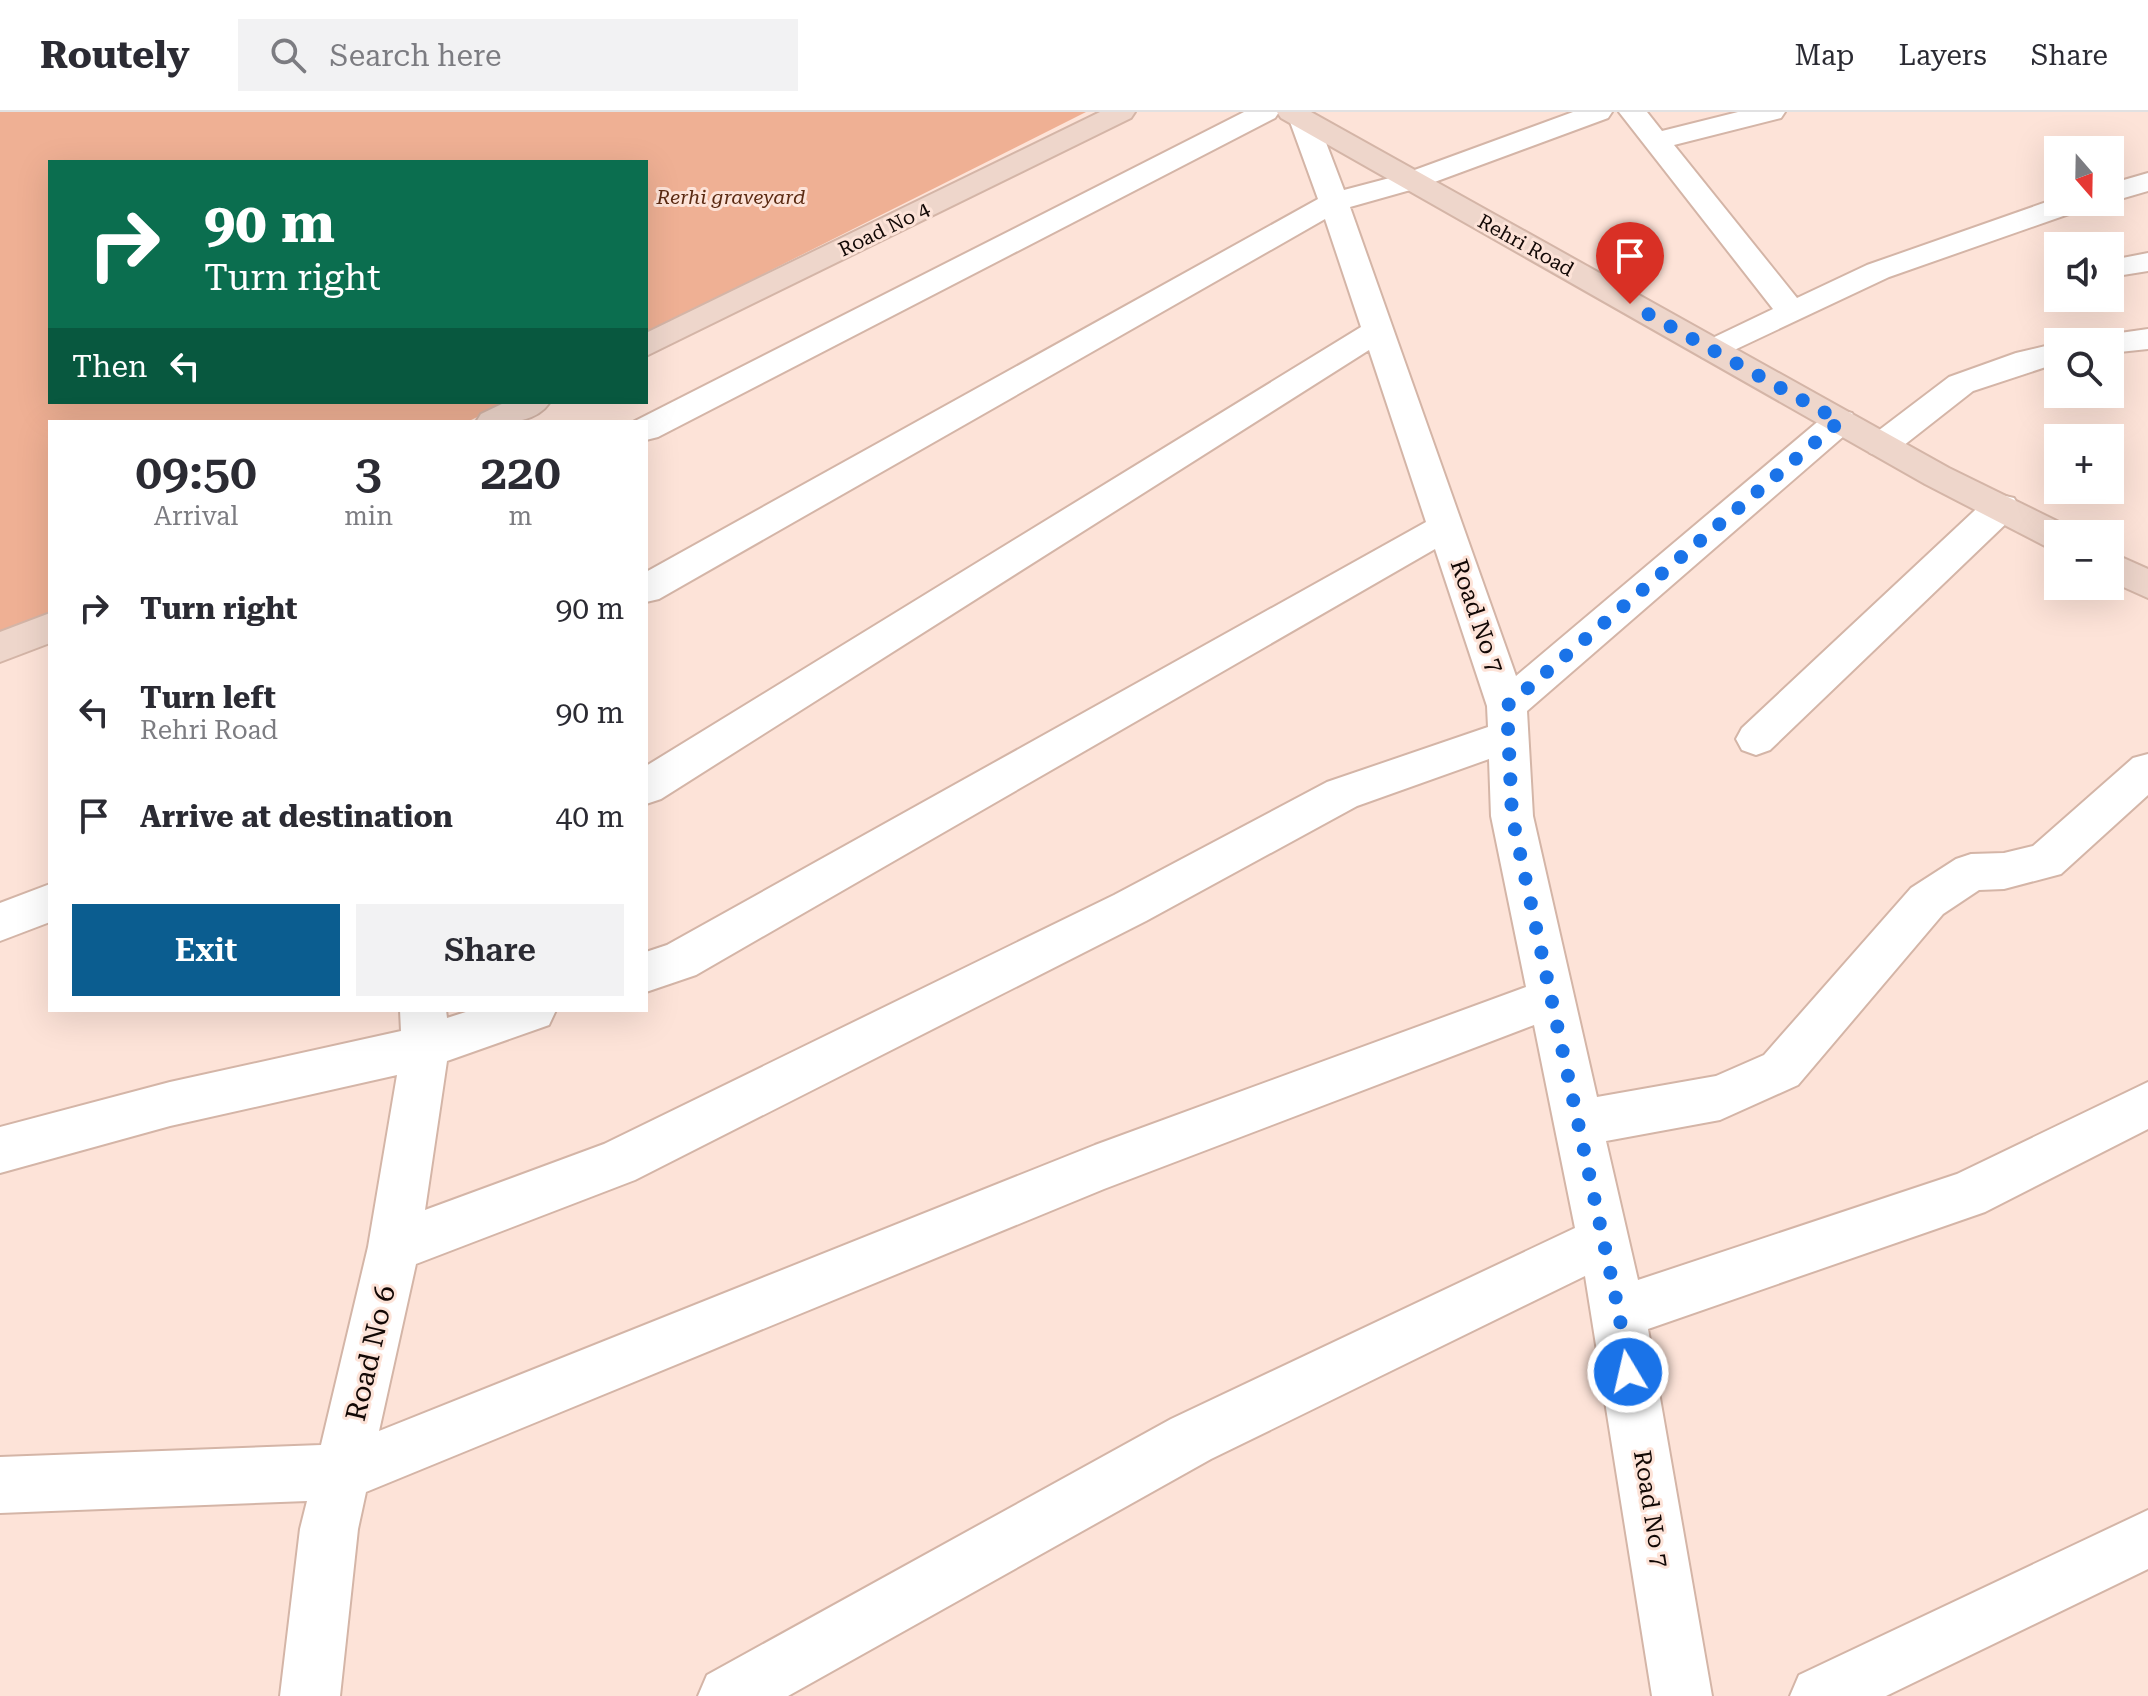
<!DOCTYPE html>
<meta charset="utf-8">
<style>
body{margin:0;font-family:"Roboto Serif",serif;background:#f2f2f3;color:#2b2b33;height:100vh;display:flex;flex-direction:column;font-size:30px;white-space:nowrap}
*{box-sizing:border-box;margin:0}
p{font-size:26px;color:#7c7c81}
.icon{flex:none;width:44px;height:44px;fill:none;stroke:currentColor;stroke-width:2;stroke-linecap:round;stroke-linejoin:round}
.map{position:relative;flex:1;overflow:hidden}
.panel{position:absolute;left:48px;top:308px;width:600px;height:592px;display:flex;flex-direction:column;background:#fff;border-radius:0px;box-shadow:0 8px 32px #0002}
.panel>*{flex:none}
.top-card{position:absolute;left:48px;top:48px;width:600px;height:244px;border-radius:0px;box-shadow:0 8px 32px #0002;background:#0b6e4f;color:#fff;overflow:hidden}
.needle{width:52px;rotate:160deg}
.controls{position:absolute;left:2044px;top:24px;display:grid;gap:16px}
.controls a{display:grid;place-items:center;width:80px;height:80px;border-radius:0px;background:#fff;box-shadow:0 8px 32px #0002;font-size:40px}
.pin{position:absolute;display:grid;place-items:center;width:68px;height:68px;color:#fff;margin:-82px -34px;border-radius:50% 50% 50% 0;rotate:-45deg;box-shadow:0 0 8px #0007}
.pin .icon{rotate:45deg}
.me{position:absolute;width:88px;margin:-44px;rotate:351deg;stroke-linejoin:round;filter:drop-shadow(0 0 6px #0008)}
.turn{display:flex;align-items:center;gap:28px;height:168px;padding:0 24px;font-size:36px}
.turn .icon{width:104px;height:104px;stroke-width:2.5}
.turn b{display:block;font-size:56px;line-height:68px}
.then{display:flex;align-items:center;height:76px;padding:0 24px;background:#0003;gap:16px;font-size:30px}
.eta{display:flex;justify-content:space-evenly;align-items:center;height:136px;text-align:center}
.eta b{font-size:48px;font-weight:600;line-height:56px}
.button{display:flex;gap:16px;margin-top:auto;padding:16px 24px}
.button a{flex:1;height:92px;border-radius:0px;background:#0b5d90;color:#fff;font-size:32px;font-weight:600;line-height:92px;text-align:center}
.button a+a{background:#f2f2f3;color:#2b2b33}
ul{padding:0;list-style:none}
li{display:flex;align-items:center;gap:24px;height:104px;padding:0 24px}
li div{flex:1}
li b{display:block;font-size:30px}
li em{font-style:normal}
header{display:flex;align-items:center;gap:48px;box-sizing:border-box;height:112px;padding:0 40px;background:#fff;border-bottom:2px solid #e1e1e2}
header strong{font-size:38px}
nav{display:flex;gap:44px;margin-inline-start:auto;font-size:28px}
.search{width:560px;height:72px;background:#f2f2f3;display:flex;align-items:center;gap:20px;box-sizing:border-box;padding:0 28px;border-radius:0px;color:#7c7c81;font-size:30px}
.map>svg:first-child{display:block}
.green{fill:#efb094}
.lines{fill:none;stroke-linecap:round;stroke-linejoin:round}
.street-casing{stroke:#d4b5a7;stroke-width:4}
.secondary-casing{stroke:#d4b5a7;stroke-width:4}
.street{fill:#fff;fill-rule:evenodd}
.secondary{fill:#eed6cb;fill-rule:evenodd}
.route{stroke:#1a73e8;stroke-width:14;stroke-dasharray:0 25.2}
.labels{text-anchor:middle;stroke-width:6;stroke-linejoin:round;paint-order:stroke}
.far-park-label{font-size:20px;font-style:italic;fill:#5b2a12;stroke:#fde3d8}
.far-street-label{font-size:20px;fill:#120805;stroke:#fde3d8}
.street-label{font-size:24px;fill:#120805;stroke:#fde3d8}
.near-street-label{font-size:28px;fill:#120805;stroke:#fde3d8}
</style>
<header>
<strong>Routely</strong>
<div class="search"><svg class="icon" aria-label="search" viewBox="0 0 24 24"><circle cx="10" cy="10" r="6"/><path d="M15 15l6 6"/></svg>Search here</div>
<nav><a>Map</a><a>Layers</a><a>Share</a></nav>
</header>
<div class="map">
<svg width="2148" height="1584" viewBox="0 0 2148 1584">
<rect width="100%" height="100%" fill="#fde3d8"/>
<!-- green -->
<path class="green" d="M0,0H1086L646,221V50H50V290H508L467,310H50V504L0,524Z"/>
<g class="lines">
<defs>
<path id="street" d="M1244,0H1279L1275,6L658,325L646,328V310H633Z
M1308,0L1317,7L1344,78L1401,63L1573,0H1612L1608,6L1421,75L1350,95L1516,564L1828,301L1840,298L1852,301L1857,309L1852,317L1527,599L1533,704L1597,985L1716,964L1764,943L1911,776L1956,747L1971,742L2004,741L2033,734L2133,646L2148,642V683L2061,762L2004,777L1979,778L1943,802L1798,973L1720,1008L1606,1029L1638,1168L1957,1062L2148,970V1017L1985,1100L1648,1217L1712,1584H1652L1585,1164L1211,1347L788,1584H698L707,1563L1171,1307L1575,1116L1534,913L1104,1077L366,1380L358,1417L340,1584H280L300,1417L307,1389L0,1401V1345L321,1333L368,1135L397,963L170,1014L0,1061V1015L170,970L401,919L400,898H446L447,906L472,898H556L549,913L447,949L425,1098L604,1032L1114,783L1327,670L1488,615L1487,594L1435,437L696,863L646,880V840L667,833L1426,410L1369,238L661,687L646,692V654L1361,215L1325,107L659,487L646,490V460L1318,87L1289,7L1293,1ZM1489,647L1491,704L1526,875L1095,1033L379,1319L416,1152L635,1068L1146,809L1357,694Z
M1619,0H1647L1662,19L1738,0H1785L1781,6L1674,33L1797,186L1867,153L2058,86V90H2091L2086,96L1889,165L1713,248L1702,245L1697,238L1702,231L1773,197Z
M2148,61V79L2110,90V72Z
M2148,141V159L2123,163L2110,157L2112,148Z
M2148,217V237L2110,241V230H2095L2099,224Z
M2058,231V251L1973,279L1894,341L1882,344L1870,341L1865,333L1870,325L1949,265L2016,241Z
M2001,383L2014,386L2019,395L2014,404L1770,638L1756,643L1742,638L1736,627L1742,616L1988,386Z
M50,772V810L0,829V791Z
M2148,1398V1457L1886,1584H1790L1799,1563Z"/>
<path id="secondary" d="M1100,0H1135L1131,6L646,244V221Z
M1277,0H1311L1949,356L2071,416L2074,422H2058V438L2045,434L1925,372L1281,6Z
M506,290H550C534,314 502,310 476,310L481,302Z
M2110,440L2148,457V486L2110,469Z
M50,501V531L0,550V520Z"/>
</defs>
<!-- street casing -->
<use href="#street" class="street-casing"/>
<!-- secondary casing -->
<use href="#secondary" class="secondary-casing"/>
<!-- street -->
<use href="#street" class="street"/>
<!-- secondary -->
<use href="#secondary" class="secondary"/>
</g>
<g class="lines">
<!-- route -->
<path class="route" d="M1628,1260L1619,1201L1512,704L1507,594L1840,309L1630,192"/>
</g>
<g class="labels">
<!-- far-park labels -->
<g class="far-park-label">
<text x="731" y="92">Rerhi graveyard</text>
</g>
<!-- far-street labels -->
<g class="far-street-label">
<text transform="translate(884 117) rotate(-26)" y="7">Road No 4</text>
<text transform="translate(1526 133) rotate(29)" y="7">Rehri Road</text>
</g>
<!-- street labels -->
<g class="street-label">
<text transform="translate(1477 504) rotate(71)" y="8">Road No 7</text>
<text transform="translate(1651 1397) rotate(81)" y="8">Road No 7</text>
</g>
<!-- near-street labels -->
<g class="near-street-label">
<text transform="translate(370 1241) rotate(-77)" y="10">Road No 6</text>
</g>
</g>
</svg>
<div class="controls">
<a><svg class="needle" viewBox="-14 -14 28 28"><path d="M0-13l5 13h-10z" fill="#e53935"/><path d="M0 13l5-13h-10z" fill="#7c7c81"/></svg></a>
<a><svg class="icon" aria-label="sound" viewBox="0 0 24 24"><path d="M4 9h4l5-4v14l-5-4H4zM17 9q2 3 0 6"/></svg></a>
<a><svg class="icon" aria-label="search" viewBox="0 0 24 24"><circle cx="10" cy="10" r="6"/><path d="M15 15l6 6"/></svg></a>
<a>+</a>
<a>−</a>
</div>
<div class="pin" style="left:1630px;top:192px;background:#d93025"><svg class="icon" aria-label="arrive" viewBox="0 0 24 24"><path d="M6 21V4h12l-3 4 3 4H6"/></svg></div>
<svg class="me" style="left:1628px;top:1260px" viewBox="-20 -20 40 40"><circle r="17" fill="#1a73e8" stroke="#fff" stroke-width="3"/><path d="M0-11L8 9 0 5-8 9z" fill="#fff"/></svg>
<div class="top-card">
<div class="turn"><svg class="icon" aria-label="right" viewBox="0 0 24 24"><path d="M7 20v-9h11M14 6l5 5-5 5"/></svg><div><b>90 m</b>Turn right</div></div>
<div class="then">Then<svg class="icon" aria-label="left" viewBox="0 0 24 24"><path d="M17 20v-9H6M10 6l-5 5 5 5"/></svg></div>
</div>
<section class="panel">
<div class="eta">
<div><b>09:50</b><p>Arrival</p></div>
<div><b>3</b><p>min</p></div>
<div><b>220</b><p>m</p></div>
</div>
<ul>
<li><svg class="icon" aria-label="right" viewBox="0 0 24 24"><path d="M7 20v-9h11M14 6l5 5-5 5"/></svg><div><b>Turn right</b></div><em>90 m</em></li>
<li><svg class="icon" aria-label="left" viewBox="0 0 24 24"><path d="M17 20v-9H6M10 6l-5 5 5 5"/></svg><div><b>Turn left</b><p>Rehri Road</p></div><em>90 m</em></li>
<li><svg class="icon" aria-label="arrive" viewBox="0 0 24 24"><path d="M6 21V4h12l-3 4 3 4H6"/></svg><div><b>Arrive at destination</b></div><em>40 m</em></li>
</ul>
<div class="button"><a>Exit</a><a>Share</a></div>
</section>
</div>
